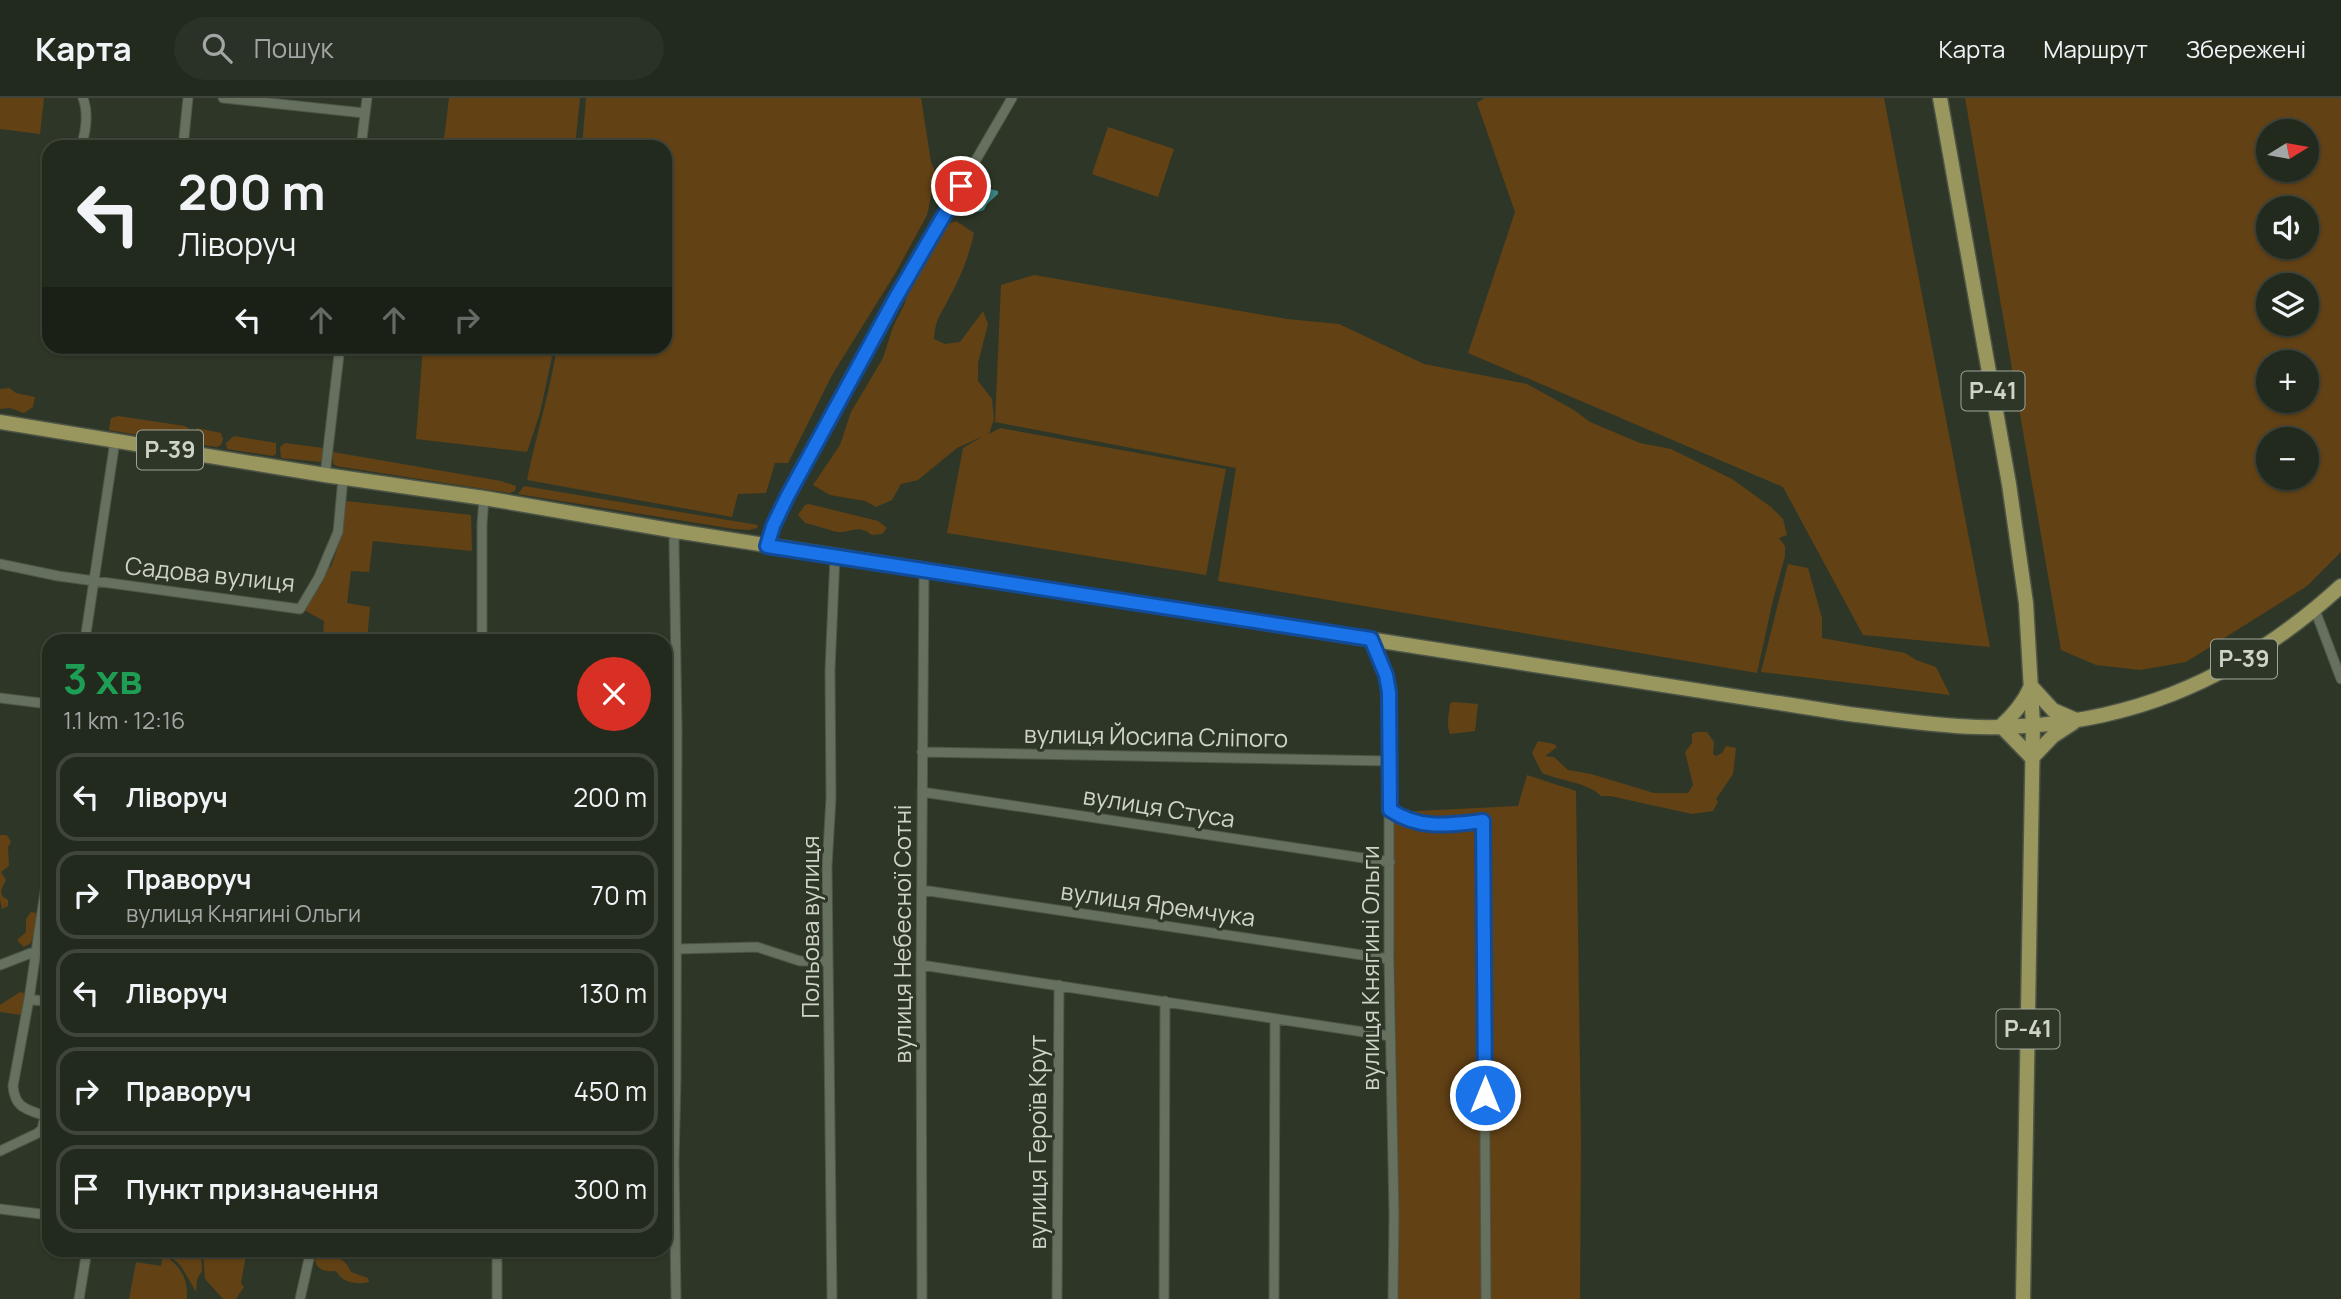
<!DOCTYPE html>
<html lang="uk">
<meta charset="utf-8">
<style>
body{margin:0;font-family:Manrope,sans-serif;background:#2a3126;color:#f1f3f6;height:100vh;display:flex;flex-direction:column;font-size:26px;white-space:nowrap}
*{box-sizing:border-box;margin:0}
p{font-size:23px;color:#a2a6a4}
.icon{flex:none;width:38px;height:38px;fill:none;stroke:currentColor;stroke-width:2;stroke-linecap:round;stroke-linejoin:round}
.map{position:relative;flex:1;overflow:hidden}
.details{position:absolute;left:42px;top:536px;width:630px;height:623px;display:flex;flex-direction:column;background:#22291d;border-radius:21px;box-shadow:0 2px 5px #0004,0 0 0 2px #3f453b}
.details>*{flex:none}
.hud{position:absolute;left:42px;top:42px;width:630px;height:214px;border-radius:21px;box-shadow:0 2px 5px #0004,0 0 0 2px #3f453b;background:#22291d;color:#f1f3f6;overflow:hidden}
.needle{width:46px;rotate:79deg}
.fabs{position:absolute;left:2256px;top:21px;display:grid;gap:14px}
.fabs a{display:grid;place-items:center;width:63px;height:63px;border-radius:50%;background:#22291d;box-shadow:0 2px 5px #0004,0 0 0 2px #3f453b;font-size:35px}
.pin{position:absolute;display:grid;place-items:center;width:60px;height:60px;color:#fff;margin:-30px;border:4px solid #fff;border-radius:50%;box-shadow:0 2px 7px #0007}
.me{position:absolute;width:77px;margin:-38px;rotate:0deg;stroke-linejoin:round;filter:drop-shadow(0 0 5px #0008)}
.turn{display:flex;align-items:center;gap:24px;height:147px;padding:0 21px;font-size:32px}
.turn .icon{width:91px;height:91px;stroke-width:2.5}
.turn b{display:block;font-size:49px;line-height:60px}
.lanes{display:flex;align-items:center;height:66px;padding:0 21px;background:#0003;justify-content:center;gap:35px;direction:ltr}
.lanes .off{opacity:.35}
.round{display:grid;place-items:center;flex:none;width:74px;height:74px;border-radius:37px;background:#2a3126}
.headline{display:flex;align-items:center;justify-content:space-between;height:119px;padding:0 21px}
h1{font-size:42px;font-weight:700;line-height:52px;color:#1e9e55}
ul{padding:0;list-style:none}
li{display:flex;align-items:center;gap:21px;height:88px;margin:0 14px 10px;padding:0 7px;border:4px solid #3f453b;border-radius:21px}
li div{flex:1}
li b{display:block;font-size:26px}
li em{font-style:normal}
header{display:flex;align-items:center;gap:42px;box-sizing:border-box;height:98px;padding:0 35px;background:#22291d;border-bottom:2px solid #3f453b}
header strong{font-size:33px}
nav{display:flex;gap:38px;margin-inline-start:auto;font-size:24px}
.search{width:490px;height:63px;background:#2a3126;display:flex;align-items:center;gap:18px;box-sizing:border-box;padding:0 24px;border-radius:38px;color:#a2a6a4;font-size:26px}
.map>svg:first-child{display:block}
.green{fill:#624115;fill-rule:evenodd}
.water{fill:#3b8987}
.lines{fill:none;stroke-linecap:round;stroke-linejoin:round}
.street-casing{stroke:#4d5547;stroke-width:11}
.primary-casing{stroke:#4d5547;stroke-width:17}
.street{stroke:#65705e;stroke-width:9}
.primary{stroke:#9a975e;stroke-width:14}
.route-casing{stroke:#114b97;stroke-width:18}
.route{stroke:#1a73e8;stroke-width:12}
.labels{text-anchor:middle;stroke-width:6;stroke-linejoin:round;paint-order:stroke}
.shield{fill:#2e3727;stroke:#9ea599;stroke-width:2}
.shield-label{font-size:23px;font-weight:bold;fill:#ced4ca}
.street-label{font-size:24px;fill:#ced4ca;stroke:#2e3727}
</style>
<header>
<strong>Карта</strong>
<div class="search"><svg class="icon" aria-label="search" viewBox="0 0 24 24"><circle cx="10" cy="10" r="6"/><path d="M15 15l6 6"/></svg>Пошук</div>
<nav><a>Карта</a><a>Маршрут</a><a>Збережені</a></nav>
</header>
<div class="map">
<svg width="2341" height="1201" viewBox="0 0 2341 1201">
<rect width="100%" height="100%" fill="#2e3727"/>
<!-- green -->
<path class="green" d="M0,0H44L40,36L0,31Z
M449,0H580L575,49H443Z
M586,0H921L931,64L936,76L927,117L896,174L832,277L788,365H775L766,395L738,396L732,419L527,382C536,337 550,294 557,249L665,248V49H582Z
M1484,0H1884L1990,549L1863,537L1783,389L1468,255L1515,114L1477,5Z
M1965,0H2341V454L2307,488L2186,564L2140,572L2096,567L2061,552ZM2268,33H2306V72H2268ZM2268,110H2306V149H2268ZM2268,187H2306V226H2268ZM2268,264H2306V303H2268ZM2268,341H2306V380H2268Z
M1108,29L1174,51L1158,99L1092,76Z
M956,123L974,135C969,159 959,183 947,204C938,221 936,221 934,241L945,246L960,244L983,213L988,226L978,265V283L992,301L994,321L989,336L1000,330L1226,371L1206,477L947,435L963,350L983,338L957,350L918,382L901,386L892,402L876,409L865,403L830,397L813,387L840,347L851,314L883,260L893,229L905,205L909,188L936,144L943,128Z
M1034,177L1287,221L1339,226L1424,266L1527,286L1574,312L1590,324L1640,345L1671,351L1732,381L1771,409L1783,421L1787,437L1779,440L1785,448V458L1773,502L1757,575L1218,483L1236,370L995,324L1001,187Z
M423,249H554L540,315L527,354L416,341Z
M9,290L16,295L35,299L33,309L24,315L10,310L0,311V291Z
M118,318L185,328L191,332L190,342L173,343L109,332L111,320Z
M197,330L221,335L223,341L221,347L216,349L196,346L193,343Z
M234,338L276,345V356L273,358L227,351L226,345Z
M285,345L323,350V362L321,364L281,360L280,349Z
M333,354L501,383L516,388L515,393L510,395L336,368L333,365Z
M524,388L758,427L757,430L749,432L734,431L518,396Z
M346,403L471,417L472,453L373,443L369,474L351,473L347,505L370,509L367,542H323L324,523L304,512L328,468L331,469L341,439Z
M809,406L878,423L887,430L882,436L872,437C856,424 848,438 833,433C823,430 815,427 805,425L798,417L805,407Z
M1788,466L1808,470L1822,520V540L1905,555L1916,562L1936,569L1950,597L1761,574Z
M1453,604L1478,606L1475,633L1450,636C1446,627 1449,616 1450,606Z
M1696,634H1707L1714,644L1713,656L1716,658L1722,655L1726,648L1736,650L1733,676L1716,701L1718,704L1713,713L1692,716L1610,698H1601C1589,685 1561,683 1542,675L1532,655L1538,643L1554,646L1557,649L1545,658L1554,659L1568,672L1591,676L1654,695H1688L1693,687L1685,654L1692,645V636Z
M1527,677L1576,693L1581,1042L1580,1201H1397L1398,1057L1392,722L1396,714L1518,708Z
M0,737H7L11,744L8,749L9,768L1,774L6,782L1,792L2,798L8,802V808L2,811L0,802Z
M31,814L36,815V830L31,845L24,849L17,842L26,834V821Z
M20,894L26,896L24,914L21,917L0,914V907Z
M164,1152H201L202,1173L197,1181L196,1194L181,1168Z
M203,1152H247L241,1185L244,1189L236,1201H223L205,1181Z
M320,1153C334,1155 346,1161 351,1174L368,1180L369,1184C356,1187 343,1185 336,1173C327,1174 318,1173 315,1163Z
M163,1156C181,1169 188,1180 187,1201H129L136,1164L161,1168Z"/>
<!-- water -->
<path class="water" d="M982,83L990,91L998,93V96L987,106L984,112L978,114L973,112L972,108L981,98L972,85Z"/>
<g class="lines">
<defs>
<path id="street" d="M223,0L364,15
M81,49C86,33 89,16 83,0
M183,49L188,0
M361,49L367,0
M325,377L340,248
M767,448L773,428L787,399L895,201L1012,0
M0,466L58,478L300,511L319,479L338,434L343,380
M2315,512L2341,581
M85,542L115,343
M482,542V426L484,400
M1371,542L1386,577L1389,594V861L1394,1116L1393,1201
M0,600L49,606
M922,654L1389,663
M922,694L1390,764
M1390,712C1420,731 1449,728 1483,723L1486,1201
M922,792L1389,861
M677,851L757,849L800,863H827
M0,867L31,855H35
M921,867L1390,938
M29,901L49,904
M45,1018C27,1011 15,1011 13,988L29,901L49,767
M0,1053L38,1035L42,1031L45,1018H49
M0,1111L49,1117
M79,1201L87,1152
M300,1201L311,1152
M497,1201V1152
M676,1201L674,1064L676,980L677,631L674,443L676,433
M832,1201L827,769L831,700L830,572L835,458
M922,1201L921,874L924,472
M1057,1201L1059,887
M1164,1201L1165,903
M1274,1201L1275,921"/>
<path id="primary" d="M1940,0L2009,386L2026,505L2033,627L2023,1201
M0,324L325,377L484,400L676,433L1849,616C1891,621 1934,628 1977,629C2120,632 2236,584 2341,488
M2031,588L2053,612L2076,622
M2001,628C2013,617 2024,604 2030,590
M2001,628L2032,660
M2032,660L2053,638L2073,625"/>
</defs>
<!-- street casing -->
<use href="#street" class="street-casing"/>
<!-- primary casing -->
<use href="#primary" class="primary-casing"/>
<!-- street -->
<use href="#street" class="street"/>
<!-- primary -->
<use href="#primary" class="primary"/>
</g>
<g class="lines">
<defs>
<path id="route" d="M961,88L895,201L787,399L773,428L767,448L1371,541L1386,577L1389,594L1390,712C1420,732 1449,727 1483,723L1485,997"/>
</defs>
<!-- route casing -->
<use href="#route" class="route-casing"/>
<!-- route -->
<use href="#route" class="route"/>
</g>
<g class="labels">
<!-- shield labels -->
<g class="shield">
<rect x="1961.5" y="273.5" width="63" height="39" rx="5"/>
<rect x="137" y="332.5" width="66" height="39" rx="5"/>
<rect x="2211" y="541.5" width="66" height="39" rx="5"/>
<rect x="1996.5" y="911.5" width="63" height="39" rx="5"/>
</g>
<g class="shield-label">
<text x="1993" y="301">Р-41</text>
<text x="170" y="360">Р-39</text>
<text x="2244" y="569">Р-39</text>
<text x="2028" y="939">Р-41</text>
</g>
<!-- street labels -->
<g class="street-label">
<text transform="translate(210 477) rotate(6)" y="8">Садова вулиця</text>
<text transform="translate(1156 639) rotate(1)" y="8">вулиця Йосипа Сліпого</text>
<text transform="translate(1159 710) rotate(9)" y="8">вулиця Стуса</text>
<text transform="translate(1158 807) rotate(8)" y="8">вулиця Яремчука</text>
<text transform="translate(811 829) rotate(-90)" y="8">Польова вулиця</text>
<text transform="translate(903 836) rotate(-90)" y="8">вулиця Небесної Сотні</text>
<text transform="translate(1371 870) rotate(-90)" y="8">вулиця Княгині Ольги</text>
<text transform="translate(1038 1044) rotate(-90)" y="8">вулиця Героїв Крут</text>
</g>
</g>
</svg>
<div class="fabs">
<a><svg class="needle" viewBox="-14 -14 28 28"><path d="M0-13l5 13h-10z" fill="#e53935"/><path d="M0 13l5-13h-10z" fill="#a2a6a4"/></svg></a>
<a><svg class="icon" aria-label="sound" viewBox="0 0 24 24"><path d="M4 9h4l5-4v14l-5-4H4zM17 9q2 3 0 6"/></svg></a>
<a><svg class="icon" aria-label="layers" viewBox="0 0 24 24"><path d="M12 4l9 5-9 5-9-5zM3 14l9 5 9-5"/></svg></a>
<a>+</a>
<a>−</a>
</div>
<div class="pin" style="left:961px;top:88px;background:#d93025"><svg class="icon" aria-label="arrive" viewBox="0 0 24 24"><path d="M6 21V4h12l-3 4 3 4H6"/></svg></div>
<svg class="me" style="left:1485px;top:997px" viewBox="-20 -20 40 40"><circle r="17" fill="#1a73e8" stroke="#fff" stroke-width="3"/><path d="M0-11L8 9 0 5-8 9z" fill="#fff"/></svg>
<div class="hud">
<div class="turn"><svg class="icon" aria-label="left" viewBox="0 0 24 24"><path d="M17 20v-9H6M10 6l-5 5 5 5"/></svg><div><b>200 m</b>Ліворуч</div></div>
<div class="lanes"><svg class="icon" aria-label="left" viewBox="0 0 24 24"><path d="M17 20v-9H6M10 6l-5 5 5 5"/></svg><svg class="icon off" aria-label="ahead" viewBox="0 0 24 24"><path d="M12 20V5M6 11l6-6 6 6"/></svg><svg class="icon off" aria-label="ahead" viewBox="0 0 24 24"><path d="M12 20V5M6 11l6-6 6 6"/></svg><svg class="icon off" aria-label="right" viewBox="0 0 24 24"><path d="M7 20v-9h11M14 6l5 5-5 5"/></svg></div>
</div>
<section class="details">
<div class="headline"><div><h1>3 хв</h1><p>1.1 km · 12:16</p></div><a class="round" style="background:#d93025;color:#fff"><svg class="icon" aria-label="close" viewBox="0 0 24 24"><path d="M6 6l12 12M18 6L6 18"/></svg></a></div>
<ul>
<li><svg class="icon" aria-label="left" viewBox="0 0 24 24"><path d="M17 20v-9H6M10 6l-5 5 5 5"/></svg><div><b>Ліворуч</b></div><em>200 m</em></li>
<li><svg class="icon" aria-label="right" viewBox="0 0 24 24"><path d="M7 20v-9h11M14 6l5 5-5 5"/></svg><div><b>Праворуч</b><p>вулиця Княгині Ольги</p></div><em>70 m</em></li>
<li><svg class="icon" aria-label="left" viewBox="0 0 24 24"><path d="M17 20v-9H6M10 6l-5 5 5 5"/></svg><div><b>Ліворуч</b></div><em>130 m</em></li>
<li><svg class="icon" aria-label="right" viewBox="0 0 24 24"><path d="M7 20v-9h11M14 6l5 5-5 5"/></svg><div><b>Праворуч</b></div><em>450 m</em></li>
<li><svg class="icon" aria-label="arrive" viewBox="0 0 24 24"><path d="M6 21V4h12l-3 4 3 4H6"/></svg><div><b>Пункт призначення</b></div><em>300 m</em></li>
</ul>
</section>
</div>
